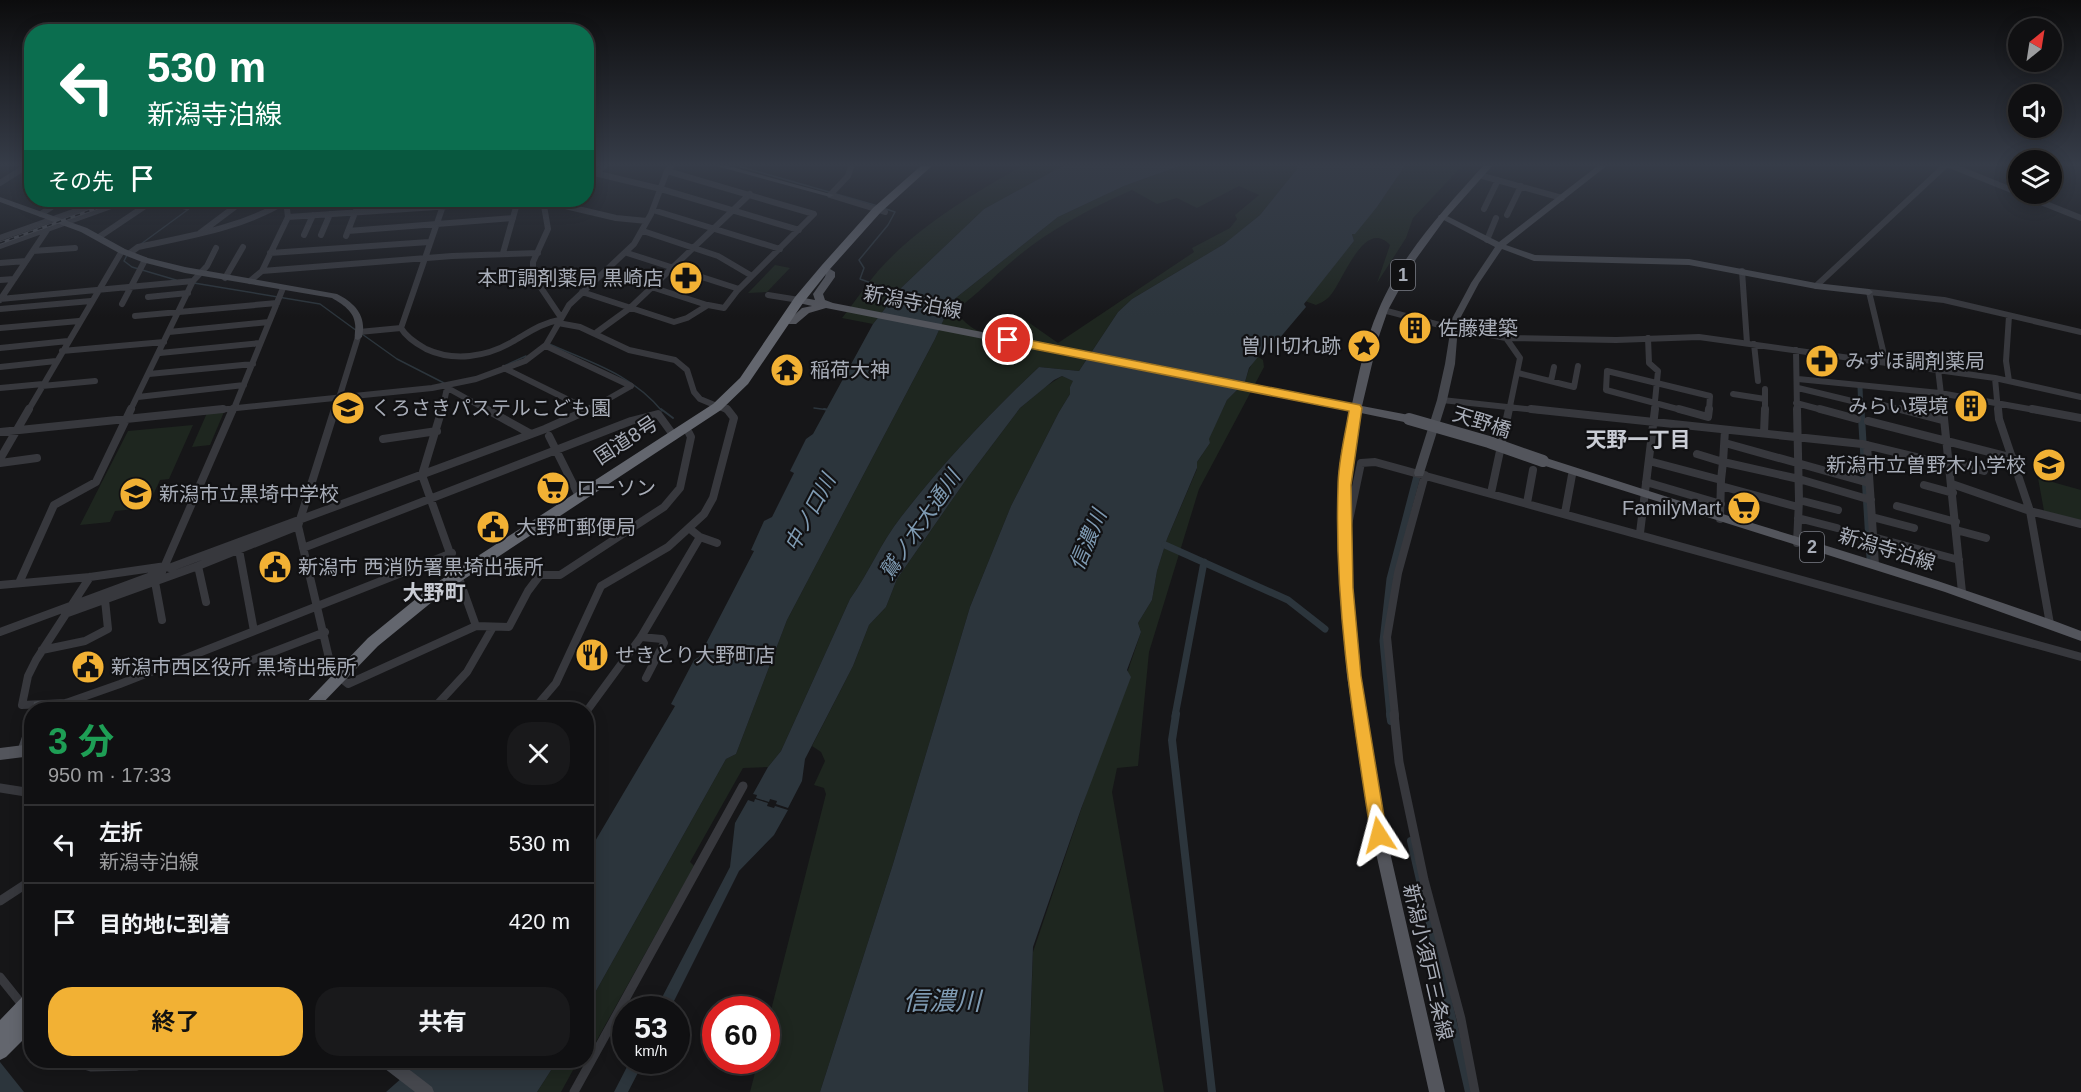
<!DOCTYPE html>
<html lang="ja">
<meta charset="utf-8">
<style>
body{margin:0;font-family:Helvetica,"Noto Sans JP",sans-serif;background:#19191b;color:#f1f3f6;height:100vh;display:flex;flex-direction:column;font-size:22px;white-space:nowrap}
*{box-sizing:border-box;margin:0}
p{font-size:20px;color:#9c9d9f}
.icon{flex:none;width:33px;height:33px;fill:none;stroke:currentColor;stroke-width:2;stroke-linecap:round;stroke-linejoin:round}
.map{position:relative;flex:1;overflow:hidden}
.side{position:absolute;left:24px;top:702px;width:570px;height:366px;display:flex;flex-direction:column;background:#101012;border-radius:24px;box-shadow:0 3px 15px #0003,0 0 0 2px #303032}
.side>*{flex:none}
.banner{position:absolute;left:24px;top:24px;width:570px;height:183px;border-radius:24px;box-shadow:0 3px 15px #0003,0 0 0 2px #303032;background:#0b6e4f;color:#fff;overflow:hidden}
.needle{width:39px;rotate:30deg}
.controls{position:absolute;left:2008px;top:18px;display:grid;gap:12px}
.controls a{display:grid;place-items:center;width:54px;height:54px;border-radius:50%;background:#101012;box-shadow:0 3px 15px #0003,0 0 0 2px #303032;font-size:30px}
.speed{position:absolute;left:612px;top:996px;display:flex;gap:12px;font-size:30px;font-weight:700;text-align:center}
.speed>*{display:grid;place-content:center;width:78px;height:78px;border-radius:50%;background:#101012;box-shadow:0 3px 15px #0003,0 0 0 2px #303032;line-height:1}
.speed small{font-size:15px;font-weight:400}
.speed .limit{border:9px solid #d22;background:#fff;color:#111}
.pin{position:absolute;display:grid;place-items:center;width:51px;height:51px;color:#fff;margin:-26px;border:3px solid #fff;border-radius:50%;box-shadow:0 2px 6px #0007}
.me{position:absolute;width:66px;margin:-33px;rotate:351deg;stroke-linejoin:round;filter:drop-shadow(0 0 4px #0008)}
.turn{display:flex;align-items:center;gap:21px;height:126px;padding:0 24px;font-size:27px}
.turn .icon{width:78px;height:78px;stroke-width:2.5}
.turn b{display:block;font-size:42px;line-height:51px}
.then{display:flex;align-items:center;height:57px;padding:0 24px;background:#0003;gap:12px;font-size:22px}
.round{display:grid;place-items:center;flex:none;width:63px;height:63px;border-radius:24px;background:#19191b}
.headline{display:flex;align-items:center;justify-content:space-between;height:102px;padding:0 24px}
h1{font-size:36px;font-weight:700;line-height:45px;color:#1e9e55}
.button{display:flex;gap:12px;margin-top:auto;padding:12px 24px}
.button a{flex:1;height:69px;border-radius:24px;background:#f2b134;color:#111;font-size:24px;font-weight:700;line-height:69px;text-align:center}
.button a+a{background:#19191b;color:#f1f3f6}
ul{padding:0;list-style:none}
li{display:flex;align-items:center;gap:18px;height:78px;padding:0 24px;border-top:2px solid #303032}
li div{flex:1}
li b{display:block;font-size:22px}
li em{font-style:normal}
.map>svg:first-child{display:block}
.green{fill:#1e261f;fill-rule:evenodd}
.water{fill:#2c353c}
.lines{fill:none;stroke-linecap:round;stroke-linejoin:round}
.stream-far1{stroke:#2c353c;stroke-width:1.5}
.stream{stroke:#2c353c;stroke-width:2}
.canal-far2{stroke:#2c353c;stroke-width:5}
.canal-far1{stroke:#2c353c;stroke-width:7}
.canal{stroke:#2c353c;stroke-width:8}
.street-far2{stroke:#37383d;stroke-width:6}
.street-far1{stroke:#37383d;stroke-width:8}
.street{stroke:#37383d;stroke-width:9}
.secondary{fill:#45474d;fill-rule:evenodd}
.primary{fill:#53555c;fill-rule:evenodd}
.highway{fill:#63666e;fill-rule:evenodd}
.rail-casing{stroke:#4a4c52;stroke-width:3}
.rail{stroke:#111113;stroke-width:1.5;stroke-dasharray:5;stroke-linecap:butt}
.primary-bridge{stroke:#53555c;stroke-width:12}
.route{fill:#f2b134;stroke:#9d7322;stroke-width:1.5}
.labels{text-anchor:middle;stroke-width:4.5;stroke-linejoin:round;paint-order:stroke}
.shield{fill:#111113;stroke:#7b7e86;stroke-width:1.5}
.shield-label{font-size:18px;font-weight:bold;fill:#a8adb8}
.poi-label{font-size:20px;fill:#a8adb8;stroke:#111113;text-anchor:start}
.street-label{font-size:20px;fill:#a8adb8;stroke:#111113}
.neighbourhood-label{font-size:21px;font-weight:bold;fill:#c9ccd4;stroke:#111113}
.water-label{font-size:21px;font-style:italic;fill:#7f9bb3;stroke:#111113}
.near-water-label{font-size:26px;font-style:italic;fill:#7f9bb3;stroke:#111113}
</style>
<div class="map">
<svg width="2081" height="1092" viewBox="0 0 2081 1092">
<rect width="100%" height="100%" fill="#161618"/>
<!-- green -->
<path class="green" d="M1026,164H1066L984,209L901,288L873,324L842,318C854,303 865,286 878,271C919,225 973,194 1026,164Z
M1185,164H1296L1297,169L1260,215L1224,244L1132,299L1118,312L1079,371L1039,367C989,414 943,463 901,517C881,542 869,573 850,599L781,751L768,767L743,768L690,862L694,866L593,1047L587,1045V1007L726,759L736,754L787,620L935,339L952,301L1058,217L1124,186ZM1239,186L1259,195L1235,215L1237,219L1230,228L1192,248L1194,252L1058,343L1021,317C993,334 983,342 958,315V308C977,295 992,278 1010,263C1045,232 1089,209 1132,190L1157,204L1177,198L1197,208Z
M1406,164H1464L1413,218L1406,238L1377,283L1390,245C1363,216 1342,286 1328,298C1325,301 1320,303 1316,305L1305,301L1354,241L1352,234L1377,207Z
M775,265L790,268L767,292L748,293Z
M1257,356L1263,360L1264,367L1199,489L1149,652L1138,766L1117,768L1112,792L1164,1092H1028L1033,952L1141,632L1138,623L1152,600L1157,571L1167,539L1197,469V462L1210,443L1208,439L1227,400L1245,382L1249,369Z
M1062,376L1074,381L1070,387V394L1059,412L1011,506L970,607L893,864L820,1092H750L758,1061L766,1060L767,1026L826,794L824,788L814,785L825,761L821,752L812,746L853,666L869,625L886,607L897,579L968,477L1020,408L1045,387Z
M224,412L210,445L192,447L207,413Z
M193,425L169,479L160,480L147,508L115,511L110,522L80,525L128,431Z
M2038,478L2081,490V521L2044,511Z
M557,1061H578L561,1092H537Z"/>
<!-- water -->
<path class="water" d="M1066,164H1185L1124,186L1058,217L952,301L935,339L787,620L736,754L726,759L587,1007L586,864L594,843L675,706L671,704L694,660L699,657L754,551L751,550L764,521L772,517L794,473L790,471L806,439L813,434L873,324L901,288L984,209Z
M1296,164H1406L1377,207L1355,234H1352L1354,241L1304,304L1306,307L1278,340L1271,341L1249,368L1245,382L1227,400L1209,439L1210,443L1197,462V468L1167,539L1157,571L1152,600L1138,623L1141,632L1127,670L1131,677L1081,809L1033,947L1028,1092H820L893,864L970,607L1011,506L1059,412L1070,394V387L1073,381L1062,376L1054,380L1020,408L968,477L897,579L886,607L869,625L853,666L805,759L802,781L788,808L776,804L777,801L770,799L769,802L756,798L757,795L753,794L768,767L781,751L850,599C869,573 881,542 901,517C943,463 989,414 1039,367L1079,371L1118,312L1132,299L1224,244L1260,215L1297,169Z
M755,799L768,803L767,806L774,808L775,806L788,810L774,835L739,871L670,1009H656L730,867L735,823L748,800L754,802Z
M421,1061H557L537,1092H386Z
M630,1061H644L628,1092H614Z
M0,1062L24,1092H0Z"/>
<g class="lines">
<!-- stream-far1 -->
<path class="stream-far1" d="M731,164L878,206
M883,208L895,212L888,225L859,260L864,268L860,279L899,293
M141,244L201,200
M127,255L124,261L132,267L176,280
M194,283L320,304L357,331
M362,334L397,359L444,383
M549,344C592,363 631,374 662,411
M504,366L526,356
M814,408L829,410"/>
<!-- stream -->
<path class="stream" d="M661,409L673,418
M824,409L829,410"/>
<!-- canal-far2 -->
<path class="canal-far2" d="M1860,387L1861,411"/>
<!-- canal-far1 -->
<path class="canal-far1" d="M1861,409L1870,558
M1165,545L1288,600L1325,629
M1175,716L1204,562
M1390,716L1383,641L1390,579L1417,476"/>
<!-- canal -->
<path class="canal" d="M1176,714L1172,740L1212,1092
M1390,714L1391,721
M1411,841L1469,1092"/>
<!-- street-far2 -->
<path class="street-far2" d="M852,164L848,176L830,195L885,212
M586,171L661,189L799,230
M597,173L606,164
M1479,175L1562,198
M0,183L30,164
M2021,194L2081,218
M159,200L187,207
M543,200L548,229L533,262V276L560,316
M544,201L616,218L647,221
M1484,209L1498,180
M382,210L386,200
M653,210L780,249
M41,214L62,200
M1507,215L1521,186
M288,217L540,200
M348,231L513,218
M643,231L718,256L752,276
M200,233L244,200
M304,235L313,215
M321,235L330,214
M346,236L360,200
M99,237L154,200
M0,238L107,200
M1487,240L1496,218
M0,246L128,200
M33,251L75,248
M130,253L138,247C190,236 242,228 288,200
M270,253L429,242
M503,253L518,200
M627,253L739,289
M0,263L26,261
M262,271L452,256L538,253
M1742,271L1747,343
M605,272L707,305
M225,278L243,247
M0,280L14,279
M250,281L262,271L288,217L286,201
M1816,286L1947,164L2019,193
M582,292L674,322L687,318L708,305L724,308L737,291L814,214L667,171
M768,295L799,300
M148,297L188,293
M0,299L193,281
M0,300L47,230
M122,304L145,260
M0,309L91,301
M1383,310L1451,328L1506,338L1616,340L1699,337L1995,378L2081,397
M135,316L277,303
M2009,316L2006,361L2009,381
M558,323L580,327L629,350L675,360L687,370L694,392L700,399L729,411
M0,328L79,321
M401,328C406,337 417,344 426,349C454,362 486,357 512,342C528,333 541,323 559,320
M401,328L445,200
M169,332L269,322
M359,332L401,328
M597,332L630,308L750,194
M1506,338L1520,358L1509,411
M1648,338L1649,363L1658,371L1654,411
M1754,344L1758,381
M546,346L631,386
M0,348L68,341
M1796,350L1797,411
M62,351L164,342
M160,353L260,343
M1886,363L1869,292L1944,300L2081,332
M0,367L56,361
M504,368L589,410
M1938,369L1943,411
M1518,373L1574,387L1578,366
M149,374L253,364
M1995,378L1998,411
M1798,379L1940,393L2040,411
M1551,381L1554,367
M42,386L95,381
M444,386L489,411
M0,388L43,384
M1798,388L1856,402
M1765,389V399
M1733,394L1765,399V411
M138,397L244,385
M1442,400L1545,411
M1796,403L1826,411
M1879,404L1906,411
M28,411L122,251
M130,411L193,281L207,266L216,248
M208,411L432,388L476,379L525,361L546,345L569,305L634,244L651,214L667,171L673,164
M233,411L283,288
M335,411L358,337
M442,411L447,388
M587,411L631,386
M1685,411L1606,390L1607,371L1710,396L1709,411"/>
<!-- street-far1 -->
<path class="street-far1" d="M335,409L298,526L332,671L348,684L476,626L509,627L528,591L540,575H560L664,507L680,488L691,437L689,433
M442,409L422,475L476,626
M486,409L531,434
M1531,409L1862,444L1949,465
M1679,409L1708,417L1709,409
M1820,409L1857,419
M1900,409L1942,420
M1943,409L1962,592
M1998,409L1999,419L2030,511L2050,624
M2032,409L2081,418
M1868,421L2013,458
M1725,430L1723,462L1799,479L1871,500
M0,432L223,409
M1764,433L1765,409
M549,436L579,496
M383,439L437,431
M1725,443L1869,483
M1867,445L1875,565
M1697,454L1723,462L1721,480
M0,459L29,409
M1649,461L1721,480L1720,519
M1948,461L1984,471V469
M0,463L37,458
M1646,482L1721,504
M1952,484L2030,511L2081,524
M1924,485L1953,493
M1721,486L1798,507
M1491,493L1509,409
M1799,500L1838,510
M1527,503L1533,470
M1897,506L1956,522
M1565,513L1572,475
M1872,517L1914,528
M1798,518L1837,528
M1348,525L1361,463L1375,462L2081,657
M690,529L700,537L717,543
M1956,530L1986,538
M1640,533L1655,409
M1873,537L1959,560
M1797,543L1799,500L1797,409
M303,548L631,421L658,414L674,436
M239,550L254,631
M198,566L206,602
M90,577L36,660L28,676L22,705L66,703L120,684L452,553
M155,582L162,620
M19,583L54,505L96,482L131,409
M0,585L90,577L166,566L169,568L545,429L590,409
M65,614L198,566L298,526
M0,632L162,572L233,409
M641,637L662,639L664,643L646,678
M42,650L85,641L108,629L105,600
M239,665L325,632
M66,703L77,710
M183,710L222,705L262,710
M432,710L467,672L493,627
M533,710L556,683L601,586L668,547L704,514L713,498L734,418L727,409
M586,712L641,637L700,537
M1395,716L1387,637L1398,573L1425,475"/>
<!-- street -->
<path class="street" d="M1394,714L1399,762L1424,880L1461,1019L1475,1092
M0,788L32,793
M0,901L32,880
M0,977L24,1007
M68,1060L91,1067L137,1066
M574,1092L743,786"/>
<!-- secondary -->
<path class="secondary" d="M709,164H721L834,195L830,197Z
M1600,164H1609L1506,245L1535,255L1689,259L1816,283L1869,289L1873,292L1869,295L1816,289L1689,265L1534,261L1502,249L1479,283L1455,328L1457,339L1455,364L1447,400L1424,473L1423,476H1415L1414,473L1437,400L1445,364L1449,339L1447,328L1471,283L1495,247L1438,217L1439,215H1445L1499,242Z
M0,197L87,228L125,249L148,258L185,267L337,294C355,303 367,316 362,337L358,340L355,339C354,334 356,329 355,324C354,311 342,304 332,298L185,273L142,262L119,253L81,232L0,202Z
M38,701L42,702L43,710L32,711L34,702Z
M32,720V744L27,755L23,756L19,755L17,751L26,725L28,721Z
M378,1060H397L432,1087L434,1092H415L380,1065Z"/>
<!-- primary -->
<path class="primary" d="M1485,164H1494L1445,219L1416,259L1388,310L1378,339L1362,406L1409,415L1414,419L1409,423L1361,413L1350,485L1352,588L1361,676L1386,835L1445,1092H1429L1372,835L1347,676L1340,588L1338,485L1350,411L826,308L809,313L796,324H788L787,322L802,308L812,306L795,302L794,300L799,297L815,300L813,294L825,277L827,270L830,269L835,272V277L823,294L825,300L833,303L1352,404C1359,373 1365,341 1378,311C1401,255 1445,208 1485,164Z
M1543,457C1588,471 1632,486 1677,500C1813,542 1948,581 2081,631V641L1945,592L1539,464L1537,461L1539,458Z
M32,744V756L0,760V748Z"/>
<!-- highway -->
<path class="highway" d="M923,164H934L881,212L830,269L803,303L748,384L721,410L443,593L378,646L316,710H299L368,638L433,585L713,404L740,378L795,297L822,265L873,208Z
M32,990V1031L6,1057L0,1060V1020L26,993Z"/>
<defs>
<path id="rail" d="M0,243L119,200"/>
</defs>
<!-- rail casing -->
<use href="#rail" class="rail-casing"/>
<!-- rail -->
<use href="#rail" class="rail"/>
<!-- primary-bridge -->
<path class="primary-bridge" d="M1409,419L1489,442L1543,461"/>
</g>
<!-- sky -->
<linearGradient id="sky" x2="0" y2="1"><stop stop-color="#0c0c0d"/><stop offset="0.52" stop-color="#363c48"/><stop offset="1" stop-color="#363c48" stop-opacity="0"/></linearGradient>
<rect width="2081" height="317" fill="url(#sky)"/>
<!-- route -->
<path class="route" d="M1008,336L1360,405L1362,408L1351,485L1353,588L1361,676L1387,835L1385,841L1379,843L1373,841L1371,835C1353,720 1334,605 1338,487C1338,462 1345,436 1349,411L1003,343L1002,340Z"/>
<!-- icons -->
<defs>
<symbol id="pharmacy-disc" viewBox="-11 -11 22 22"><circle r="9.5" fill="#f2b134" stroke="#111113"/><path d="M-2-6h4v4h4v4h-4v4h-4v-4h-4v-4h4Z" fill="#111"/></symbol>
<symbol id="building-disc" viewBox="-11 -11 22 22"><circle r="9.5" fill="#f2b134" stroke="#111113"/><path d="M-4-6H4V6H1V3H-1V6H-4ZM-2.5-4.3h1.7v1.8h-1.7ZM.8-4.3h1.7v1.8H.8ZM-2.5-1h1.7V.8h-1.7ZM.8-1h1.7V.8H.8Z" fill="#111"/></symbol>
<symbol id="sight-disc" viewBox="-11 -11 22 22"><circle r="9.5" fill="#f2b134" stroke="#111113"/><path d="M0-6L1.8-2.2L6-1.7L2.9 1.2L3.7 5.4L0 3.3L-3.7 5.4L-2.9 1.2L-6-1.7L-1.8-2.2Z" fill="#111"/></symbol>
<symbol id="temple-disc" viewBox="-11 -11 22 22"><circle r="9.5" fill="#f2b134" stroke="#111113"/><path d="M0-6L5-2H3V0L6.5 2.5H4V6H1.5V3h-3V6H-4V2.5H-6.5L-3 0V-2H-5Z" fill="#111"/></symbol>
<symbol id="school-disc" viewBox="-11 -11 22 22"><circle r="9.5" fill="#f2b134" stroke="#111113"/><path d="M0-5L7-2L0 1L-7-2ZM-4 1L0 2.5L4 1V4Q0 6-4 4Z" fill="#111"/></symbol>
<symbol id="supermarket-disc" viewBox="-11 -11 22 22"><circle r="9.5" fill="#f2b134" stroke="#111113"/><path d="M-6-5.5h2.5l.6 2H6L4.5 2H-2.5L-4.4-4H-6ZM-1.5 3.2a1.3 1.3 0 1 0 .1 0ZM3 3.2a1.3 1.3 0 1 0 .1 0Z" fill="#111"/></symbol>
<symbol id="civic-disc" viewBox="-11 -11 22 22"><circle r="9.5" fill="#f2b134" stroke="#111113"/><path d="M-.6-6.5H3V-4.5H.6V-3L4-1V1h2V6H-6V1h2V-1L-.6-3ZM-1.2 2.5V6h2.4V2.5Z" fill="#111"/></symbol>
<symbol id="restaurant-disc" viewBox="-11 -11 22 22"><circle r="9.5" fill="#f2b134" stroke="#111113"/><path d="M-5-6h1v4h1v-4h1v4h1v-4h1v5L-1.5 .5V6h-2V.5L-5-1ZM5-6V6H3V1.5H1.5Q1.5-4 5-6Z" fill="#111"/></symbol>
</defs>
<g fill-rule="evenodd">
<use href="#pharmacy-disc" x="667" y="259" width="38" height="38"/>
<use href="#building-disc" x="1396" y="309" width="38" height="38"/>
<use href="#sight-disc" x="1345" y="327" width="38" height="38"/>
<use href="#pharmacy-disc" x="1803" y="342" width="38" height="38"/>
<use href="#temple-disc" x="768" y="351" width="38" height="38"/>
<use href="#building-disc" x="1952" y="387" width="38" height="38"/>
<use href="#school-disc" x="329" y="389" width="38" height="38"/>
<use href="#school-disc" x="2030" y="446" width="38" height="38"/>
<use href="#supermarket-disc" x="534" y="469" width="38" height="38"/>
<use href="#school-disc" x="117" y="475" width="38" height="38"/>
<use href="#supermarket-disc" x="1725" y="489" width="38" height="38"/>
<use href="#civic-disc" x="474" y="508" width="38" height="38"/>
<use href="#civic-disc" x="256" y="548" width="38" height="38"/>
<use href="#restaurant-disc" x="573" y="636" width="38" height="38"/>
<use href="#civic-disc" x="69" y="648" width="38" height="38"/>
</g>
<g class="labels">
<!-- shield labels -->
<g class="shield">
<rect x="1391" y="260" width="24" height="30" rx="4.5"/>
<rect x="1800" y="532" width="24" height="30" rx="4.5"/>
</g>
<g class="shield-label">
<text x="1403" y="281">1</text>
<text x="1812" y="553">2</text>
</g>
<!-- poi labels -->
<g class="poi-label">
<text x="663" y="285" text-anchor="end">本町調剤薬局 黒崎店</text>
<text x="1438" y="335">佐藤建築</text>
<text x="1341" y="353" text-anchor="end">曽川切れ跡</text>
<text x="1845" y="368">みずほ調剤薬局</text>
<text x="810" y="377">稲荷大神</text>
<text x="1948" y="413" text-anchor="end">みらい環境</text>
<text x="371" y="415">くろさきパステルこども園</text>
<text x="2026" y="472" text-anchor="end">新潟市立曽野木小学校</text>
<text x="576" y="495">ローソン</text>
<text x="159" y="501">新潟市立黒埼中学校</text>
<text x="1721" y="515" text-anchor="end">FamilyMart</text>
<text x="516" y="534">大野町郵便局</text>
<text x="298" y="574">新潟市 西消防署黒埼出張所</text>
<text x="615" y="662">せきとり大野町店</text>
<text x="111" y="674">新潟市西区役所 黒埼出張所</text>
</g>
<!-- street labels -->
<g class="street-label">
<text transform="translate(913 302) rotate(11)" y="7">新潟寺泊線</text>
<text transform="translate(1482 422) rotate(18)" y="7">天野橋</text>
<text transform="translate(626 440) rotate(-33)" y="7">国道8号</text>
<text transform="translate(1887 549) rotate(17)" y="7">新潟寺泊線</text>
<text transform="translate(1428 962) rotate(77)" y="7">新潟小須戸三条線</text>
</g>
<!-- neighbourhood labels -->
<g class="neighbourhood-label">
<text x="1638" y="447">天野一丁目</text>
<text x="434" y="600">大野町</text>
</g>
<!-- water labels -->
<g class="water-label">
<text transform="translate(810 513) rotate(-62)" y="7">中ノ口川</text>
<text transform="translate(920 525) rotate(-56)" y="7">鷲ノ木大通川</text>
<text transform="translate(1088 540) rotate(-67)" y="7">信濃川</text>
</g>
<!-- near-water labels -->
<g class="near-water-label">
<text x="942" y="1010">信濃川</text>
</g>
</g>
</svg>
<div class="controls">
<a><svg class="needle" viewBox="-14 -14 28 28"><path d="M0-13l5 13h-10z" fill="#e53935"/><path d="M0 13l5-13h-10z" fill="#9c9d9f"/></svg></a>
<a><svg class="icon" aria-label="sound" viewBox="0 0 24 24"><path d="M4 9h4l5-4v14l-5-4H4zM17 9q2 3 0 6"/></svg></a>
<a><svg class="icon" aria-label="layers" viewBox="0 0 24 24"><path d="M12 4l9 5-9 5-9-5zM3 14l9 5 9-5"/></svg></a>
</div>
<div class="speed"><div>53<small>km/h</small></div><div class="limit">60</div></div>
<div class="pin" style="left:1008px;top:340px;background:#d93025"><svg class="icon" aria-label="arrive" viewBox="0 0 24 24"><path d="M6 21V4h12l-3 4 3 4H6"/></svg></div>
<svg class="me" style="left:1379px;top:835px" viewBox="-20 -20 40 40"><path d="M0-17L14 15 0 8-14 15z" fill="#f2b134" stroke="#fff" stroke-width="4"/></svg>
<div class="banner">
<div class="turn"><svg class="icon" aria-label="left" viewBox="0 0 24 24"><path d="M17 20v-9H6M10 6l-5 5 5 5"/></svg><div><b>530 m</b>新潟寺泊線</div></div>
<div class="then">その先<svg class="icon" aria-label="arrive" viewBox="0 0 24 24"><path d="M6 21V4h12l-3 4 3 4H6"/></svg></div>
</div>
<section class="side">
<div class="headline"><div><h1>3 分</h1><p>950 m · 17:33</p></div><a class="round"><svg class="icon" aria-label="close" viewBox="0 0 24 24"><path d="M6 6l12 12M18 6L6 18"/></svg></a></div>
<ul>
<li><svg class="icon" aria-label="left" viewBox="0 0 24 24"><path d="M17 20v-9H6M10 6l-5 5 5 5"/></svg><div><b>左折</b><p>新潟寺泊線</p></div><em>530 m</em></li>
<li><svg class="icon" aria-label="arrive" viewBox="0 0 24 24"><path d="M6 21V4h12l-3 4 3 4H6"/></svg><div><b>目的地に到着</b></div><em>420 m</em></li>
</ul>
<div class="button"><a>終了</a><a>共有</a></div>
</section>
</div>
